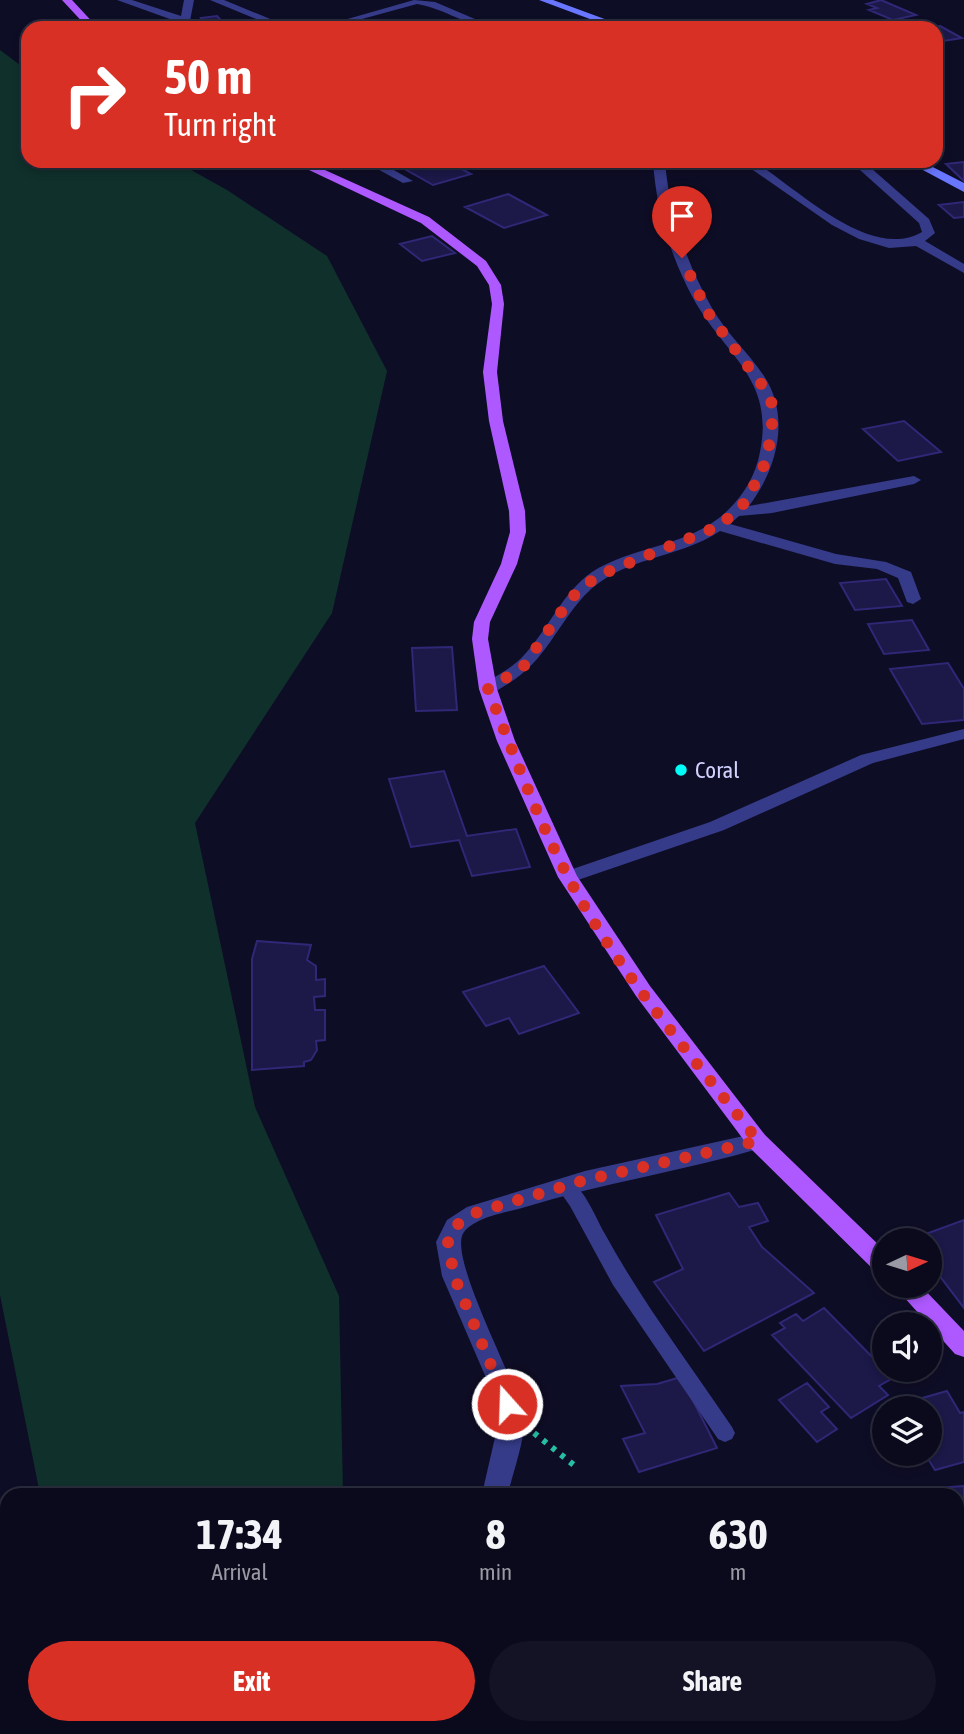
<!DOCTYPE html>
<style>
body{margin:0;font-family:"Asap Condensed",sans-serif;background:#131325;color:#f1f3f6;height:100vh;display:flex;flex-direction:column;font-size:26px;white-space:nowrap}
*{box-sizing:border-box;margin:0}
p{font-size:23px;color:#999aa3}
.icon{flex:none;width:38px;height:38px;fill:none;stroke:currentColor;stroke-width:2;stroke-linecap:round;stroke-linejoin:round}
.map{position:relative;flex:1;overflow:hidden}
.drawer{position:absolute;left:0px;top:1488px;width:964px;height:247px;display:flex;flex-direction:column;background:#0a0a1c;border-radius:21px 21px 0 0;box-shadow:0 4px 10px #0003,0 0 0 2px #2a2b3b}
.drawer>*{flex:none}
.banner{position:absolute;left:21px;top:21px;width:922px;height:147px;border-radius:21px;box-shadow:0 4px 10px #0003,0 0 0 2px #2a2b3b;background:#d93025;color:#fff;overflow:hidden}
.needle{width:46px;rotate:86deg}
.controls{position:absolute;left:872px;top:1228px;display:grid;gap:14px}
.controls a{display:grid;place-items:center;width:70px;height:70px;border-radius:50%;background:#0a0a1c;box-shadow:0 4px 10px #0003,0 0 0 2px #2a2b3b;font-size:35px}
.pin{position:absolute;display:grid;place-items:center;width:60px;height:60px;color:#fff;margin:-72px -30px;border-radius:50% 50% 50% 0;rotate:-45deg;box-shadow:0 0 7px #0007}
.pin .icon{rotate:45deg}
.me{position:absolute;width:77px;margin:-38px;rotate:340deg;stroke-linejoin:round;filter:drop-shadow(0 0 5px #0008)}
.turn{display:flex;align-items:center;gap:24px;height:147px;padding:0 28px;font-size:32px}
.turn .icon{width:91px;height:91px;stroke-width:2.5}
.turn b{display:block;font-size:49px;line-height:60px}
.eta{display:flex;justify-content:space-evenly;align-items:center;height:119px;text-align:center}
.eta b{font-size:42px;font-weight:700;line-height:49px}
.button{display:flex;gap:14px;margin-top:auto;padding:14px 28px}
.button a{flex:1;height:80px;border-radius:42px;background:#d93025;color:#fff;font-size:28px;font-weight:700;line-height:80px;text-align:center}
.button a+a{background:#131325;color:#f1f3f6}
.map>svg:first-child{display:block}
.green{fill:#10302b}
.building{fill:#1c1848;stroke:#2f2876;stroke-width:2}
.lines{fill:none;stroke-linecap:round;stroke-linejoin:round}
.path{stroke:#26bea4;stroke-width:6;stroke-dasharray:4.5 7;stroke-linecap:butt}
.service{fill:#353b88;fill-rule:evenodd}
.minor{fill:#353b88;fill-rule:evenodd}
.secondary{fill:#6976ff;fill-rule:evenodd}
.primary{fill:#ae59ff;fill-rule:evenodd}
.route{stroke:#d93025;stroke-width:12;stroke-dasharray:0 21.6}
.poi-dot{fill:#00fdf9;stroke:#0e0d26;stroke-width:2.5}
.labels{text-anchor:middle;stroke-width:5;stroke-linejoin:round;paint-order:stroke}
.poi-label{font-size:23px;fill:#d2d2ff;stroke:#0e0d26;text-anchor:start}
</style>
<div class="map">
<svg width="964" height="1734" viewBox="0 0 964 1734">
<rect width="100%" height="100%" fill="#0e0d26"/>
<!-- green -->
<path class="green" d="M0,50L28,71V161H175L227,190L327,256L387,371L332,613L195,823L255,1107L339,1296L343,1494H40L0,1295Z
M129,1727H348L349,1734H132Z"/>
<!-- building -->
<path class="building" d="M881,0L916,15L893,20L869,10L877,8L867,4Z
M217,16L225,25L209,27L201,18Z
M940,26L962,38L943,41L936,37V28H925Z
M429,161H447L471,174L433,185L403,168Z
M964,162V181L946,164Z
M508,194L547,215L504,228L465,207Z
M964,202V217L954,218L939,205Z
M432,236L455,253L422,261L400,244Z
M904,421L941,452L898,461L863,429Z
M886,579L902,606L855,610L840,583Z
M912,620L929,650L884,654L868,624Z
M452,647L457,710L416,711L412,648Z
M948,663L964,689V720L922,724L890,669Z
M444,771L467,836L516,829L530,867L472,876L459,840L411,847L389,779Z
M257,941L311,945L307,960L316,966V980L325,979V996L314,997L315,1010H325V1040L316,1041L317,1050L311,1060L304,1062V1066L252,1070V959Z
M544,966L579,1013L519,1034L509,1018L486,1026L463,992Z
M729,1193L739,1207L758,1203L768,1221L749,1227L762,1247L814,1293L704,1351L654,1282L683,1269L656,1215Z
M964,1220V1308L929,1262V1241L912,1239Z
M824,1308L893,1378L879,1386L888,1395L851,1418L772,1335L785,1328L780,1323L796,1314L803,1321Z
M681,1377L717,1448L639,1472L623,1439L645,1433L621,1386L657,1384Z
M807,1383L829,1407L821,1412L837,1429L817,1442L779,1400Z
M947,1391L960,1413L964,1412V1462L935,1470L925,1454H929V1409H900L898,1405Z
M964,1486V1543H957V1494H914L912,1490Z
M957,1553H964V1591H957Z"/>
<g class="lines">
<!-- path -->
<path class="path" d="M534,1433L575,1466"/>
<!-- service -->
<path class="service" d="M414,0L435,2L496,28C469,28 444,8 417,4L329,28H316Z
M565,1179C584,1185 595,1217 605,1234C642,1302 689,1363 732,1427L735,1433L732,1439L725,1442L718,1439L613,1285L570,1206L556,1186L558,1181Z"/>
<!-- minor -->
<path class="minor" d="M117,0H132L181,16L184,0H194L190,21L193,28H183L181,23Z
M210,0H224L292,28H278Z
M363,161H378L413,181L403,183Z
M653,161H665C669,213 686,262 712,308C726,333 748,352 764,376C791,417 777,469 749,506L914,476L921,480L914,484L772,513L739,516L730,524L836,554L886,562L911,572L921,599L913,604L907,602L898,578L877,569L835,564L720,531C677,560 621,556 584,596C555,628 546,661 506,685C498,690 492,695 482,693L479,689L482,685C497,675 513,668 525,654C549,628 562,593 592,572C631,547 682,547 719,518C740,501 755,479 760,452C775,378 725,356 693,298C670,255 656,209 653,161Z
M740,161C759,161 772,174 787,185C822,210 879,257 922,232L919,223L850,161H863L929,219L935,233L925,241L964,264V273L916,246L889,248L859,239L832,225Z
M964,729V739L873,763L724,830L575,881L568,883L558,877L561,873L710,822L861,755Z
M757,1133L765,1135L768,1141L765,1147C685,1171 602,1183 522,1208C504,1213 476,1217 464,1232C446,1255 517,1382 524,1417C527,1433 512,1476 508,1494H482L499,1420L490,1387L442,1276L436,1242L447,1220L467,1207L585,1171Z
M486,1727H514L512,1734H484Z"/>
<!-- secondary -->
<path class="secondary" d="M539,0H553L629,28H614Z
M906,161H921L964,183V192Z"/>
<!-- primary -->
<path class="primary" d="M62,0H72L98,28H88Z
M290,161H305L429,217L486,261L501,285L504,304L497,372L503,421L525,511L526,532L517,564L490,622L488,639L497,689L515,741L577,876L650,986L765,1135L884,1250V1274L876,1272L749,1147L636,996L558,877L497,741L479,689L472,639L474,622L501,564L510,532L509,511L489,421L483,372L492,304L489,285L477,266L421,223Z
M894,1286H921L964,1331V1357L955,1354Z"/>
</g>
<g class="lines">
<!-- route -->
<path class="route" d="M507,1404L454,1276L448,1242L455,1226L475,1213L585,1180L758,1141C692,1056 617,971 567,875C536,815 513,752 488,689L523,667L571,598L597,576L719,526L742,506L762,472L772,434V404L765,389L708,313L682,258"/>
</g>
<!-- markers -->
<circle class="poi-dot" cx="681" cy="770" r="7"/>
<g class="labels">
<!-- poi labels -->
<g class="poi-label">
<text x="695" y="778">Coral</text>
</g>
</g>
</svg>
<div class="controls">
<a><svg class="needle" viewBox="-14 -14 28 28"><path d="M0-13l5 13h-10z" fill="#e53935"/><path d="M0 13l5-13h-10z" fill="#999aa3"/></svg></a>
<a><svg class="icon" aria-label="sound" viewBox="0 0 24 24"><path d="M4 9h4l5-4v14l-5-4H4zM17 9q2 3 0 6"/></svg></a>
<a><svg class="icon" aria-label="layers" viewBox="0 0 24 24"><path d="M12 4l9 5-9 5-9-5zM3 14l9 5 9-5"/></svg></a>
</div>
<div class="pin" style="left:682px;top:258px;background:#d93025"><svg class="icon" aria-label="arrive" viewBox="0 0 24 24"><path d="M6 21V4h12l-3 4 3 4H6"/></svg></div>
<svg class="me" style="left:507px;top:1404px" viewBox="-20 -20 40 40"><circle r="17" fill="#d93025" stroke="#fff" stroke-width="3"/><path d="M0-11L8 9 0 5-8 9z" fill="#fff"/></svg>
<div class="banner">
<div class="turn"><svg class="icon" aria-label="right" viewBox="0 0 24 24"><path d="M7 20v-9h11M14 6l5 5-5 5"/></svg><div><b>50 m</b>Turn right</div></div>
</div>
<section class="drawer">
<div class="eta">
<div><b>17:34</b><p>Arrival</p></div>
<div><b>8</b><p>min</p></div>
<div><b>630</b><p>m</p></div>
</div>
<div class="button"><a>Exit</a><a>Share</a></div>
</section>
</div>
